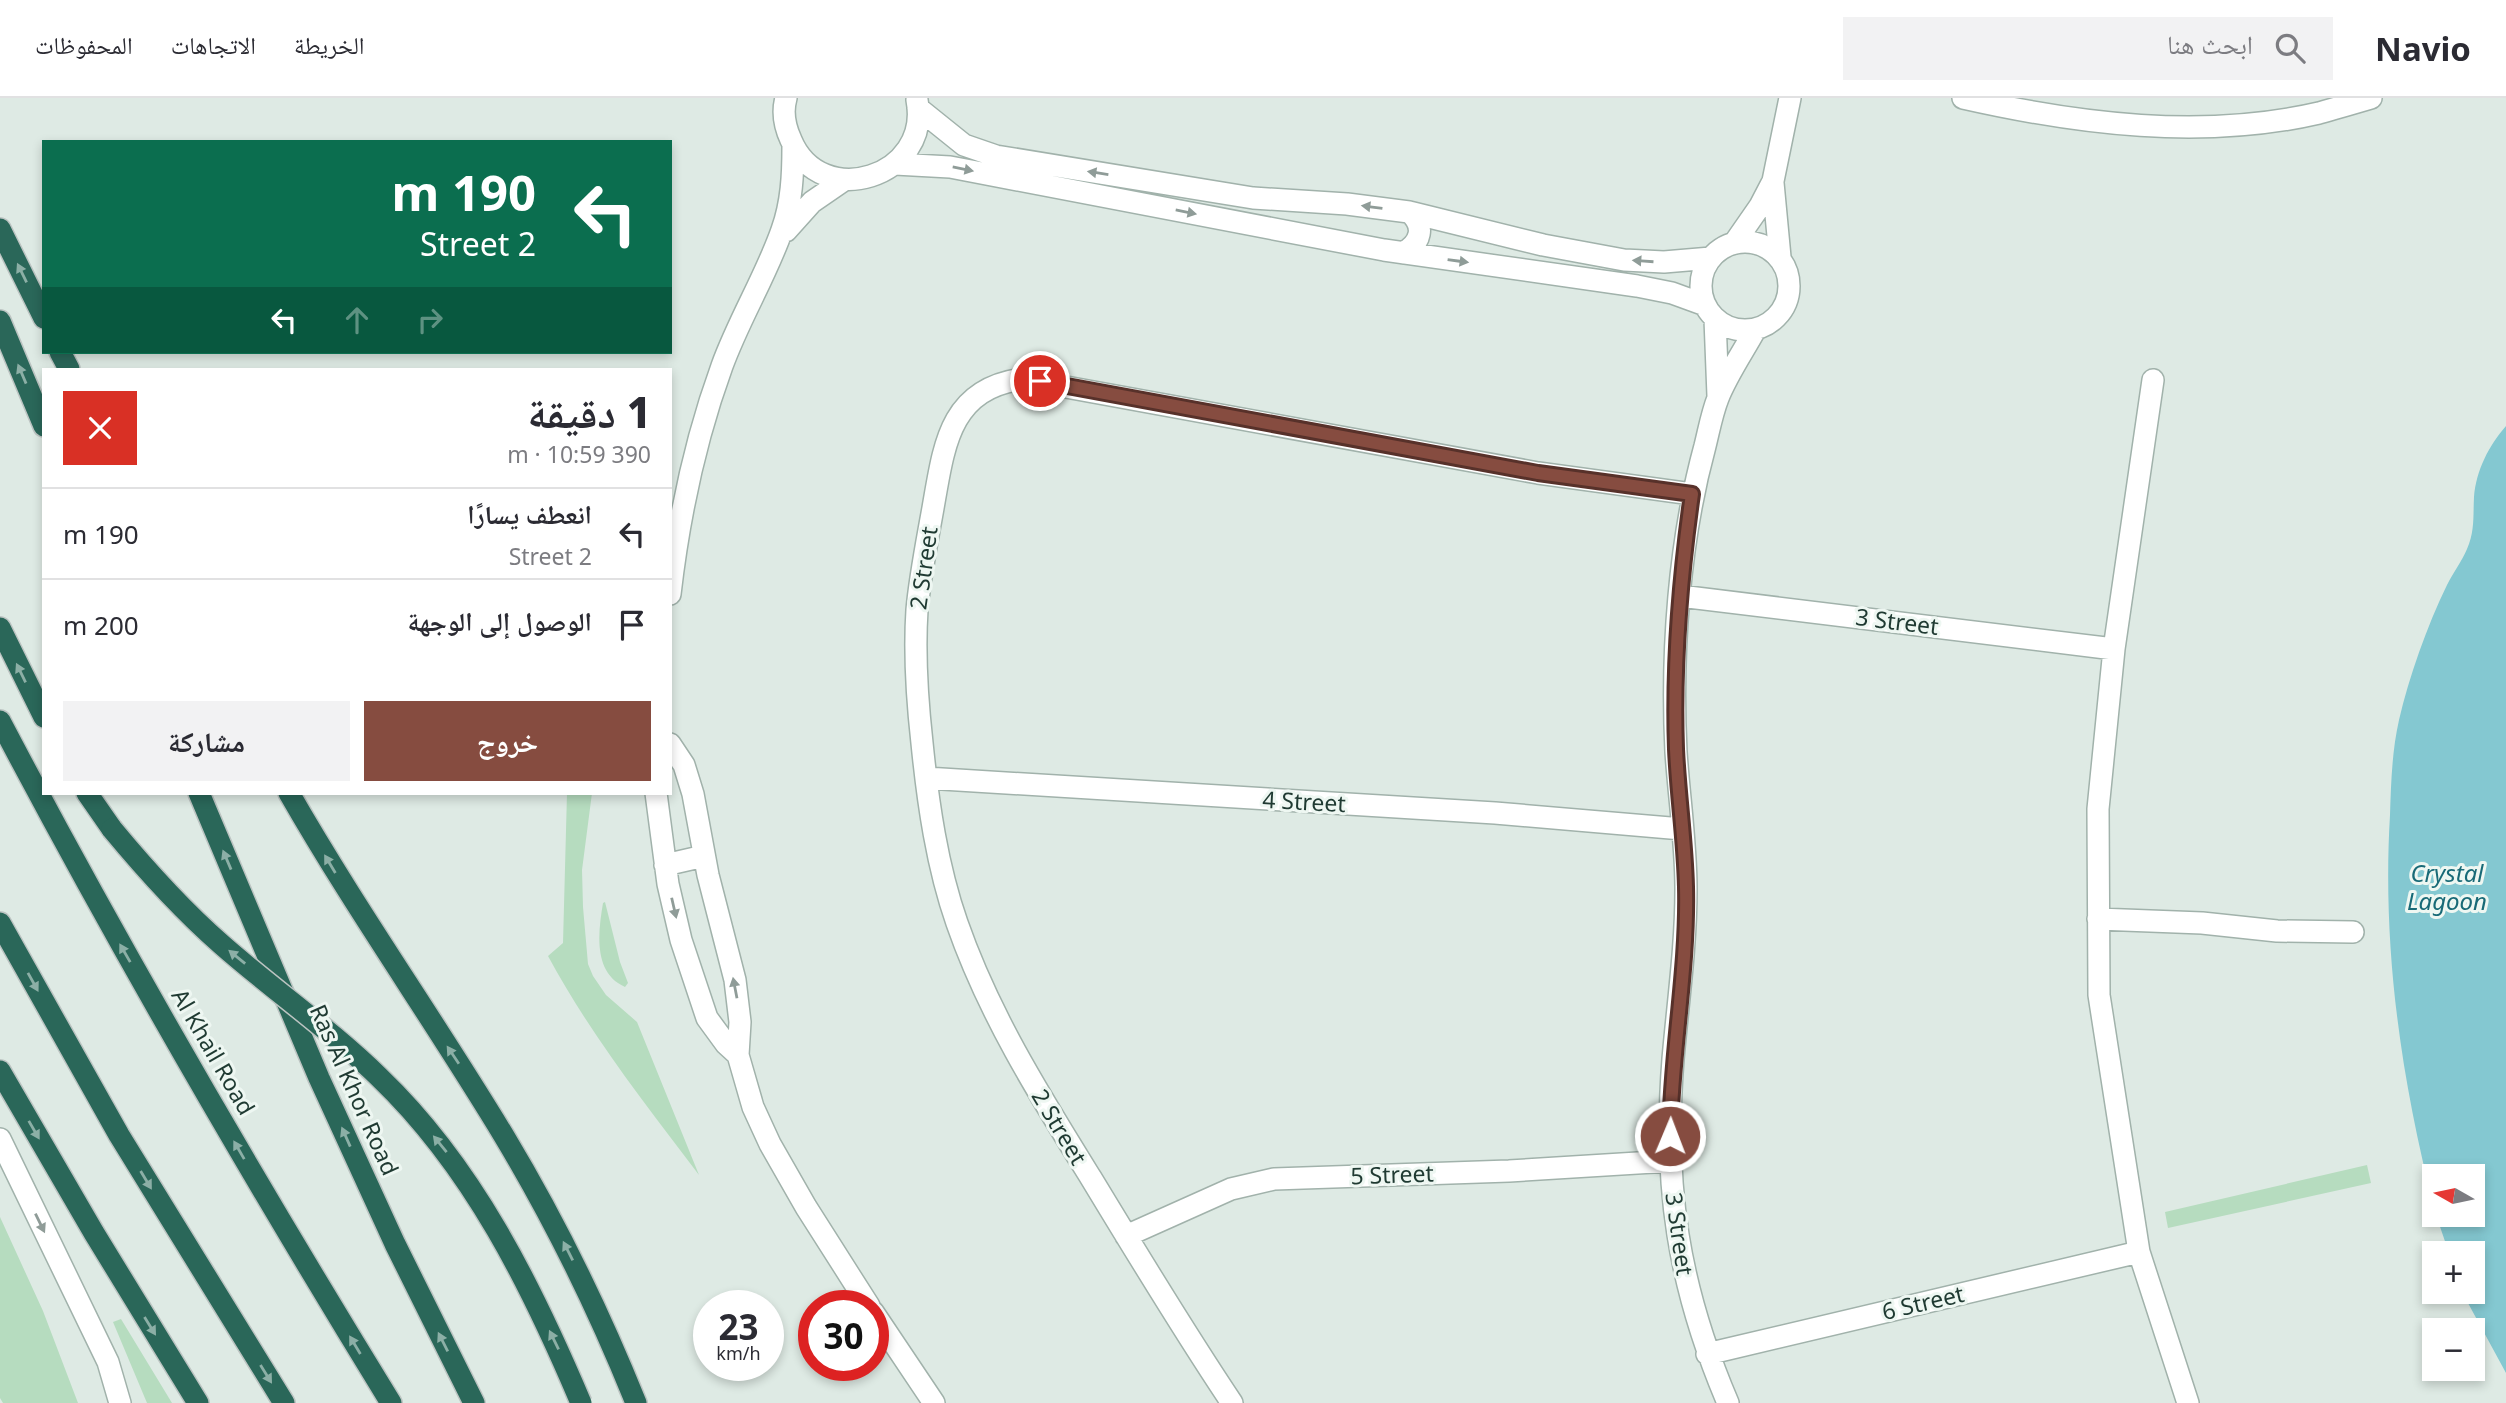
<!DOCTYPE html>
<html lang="ar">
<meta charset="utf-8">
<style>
body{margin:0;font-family:"Noto Sans","Noto Naskh Arabic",sans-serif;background:#f2f2f3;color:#2b2b33;direction:rtl;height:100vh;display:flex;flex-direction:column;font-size:26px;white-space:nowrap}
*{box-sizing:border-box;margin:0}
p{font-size:23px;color:#7c7c81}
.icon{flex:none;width:38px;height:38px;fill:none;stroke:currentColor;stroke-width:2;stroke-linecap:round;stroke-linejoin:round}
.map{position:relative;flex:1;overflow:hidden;direction:ltr}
.drawer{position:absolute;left:42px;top:270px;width:630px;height:427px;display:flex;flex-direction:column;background:#fff;border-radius:0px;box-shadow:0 4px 10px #0003;direction:rtl}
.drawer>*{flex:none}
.guide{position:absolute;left:42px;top:42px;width:630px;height:214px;border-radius:0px;box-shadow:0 4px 10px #0003;direction:rtl;background:#0b6e4f;color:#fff;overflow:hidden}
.needle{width:46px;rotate:279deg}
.fabs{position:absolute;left:2422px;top:1066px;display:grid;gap:14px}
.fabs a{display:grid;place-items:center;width:63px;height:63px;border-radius:0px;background:#fff;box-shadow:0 4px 10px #0003;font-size:35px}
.speed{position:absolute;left:693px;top:1192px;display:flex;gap:14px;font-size:35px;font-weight:700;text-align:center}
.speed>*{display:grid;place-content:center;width:91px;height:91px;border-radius:50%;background:#fff;box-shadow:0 4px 10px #0003;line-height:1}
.speed small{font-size:18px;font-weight:400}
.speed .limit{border:10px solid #d22;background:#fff;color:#111}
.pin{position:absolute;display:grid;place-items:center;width:60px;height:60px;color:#fff;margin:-30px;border:4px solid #fff;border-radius:50%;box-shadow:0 2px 7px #0007}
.me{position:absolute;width:77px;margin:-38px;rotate:1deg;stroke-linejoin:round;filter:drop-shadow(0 0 5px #0008)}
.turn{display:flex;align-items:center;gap:24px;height:147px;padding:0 21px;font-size:32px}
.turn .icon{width:91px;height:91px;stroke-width:2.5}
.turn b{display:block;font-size:49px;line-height:60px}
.lanes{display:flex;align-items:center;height:66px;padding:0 21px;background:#0003;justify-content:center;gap:35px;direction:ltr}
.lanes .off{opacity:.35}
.round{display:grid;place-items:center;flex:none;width:74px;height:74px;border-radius:0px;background:#f2f2f3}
.headline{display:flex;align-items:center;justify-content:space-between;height:119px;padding:0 21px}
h1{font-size:42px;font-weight:800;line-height:52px}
.action{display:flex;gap:14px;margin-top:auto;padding:14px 21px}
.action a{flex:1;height:80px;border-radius:0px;background:#864c40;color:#fff;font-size:28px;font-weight:800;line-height:80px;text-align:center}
.action a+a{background:#f2f2f3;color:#2b2b33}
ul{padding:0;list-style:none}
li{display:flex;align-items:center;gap:21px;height:91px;padding:0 21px;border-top:2px solid #e1e1e2}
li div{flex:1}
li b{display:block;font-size:26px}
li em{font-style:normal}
header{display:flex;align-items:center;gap:42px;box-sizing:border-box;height:98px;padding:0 35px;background:#fff;border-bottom:2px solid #e1e1e2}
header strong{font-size:33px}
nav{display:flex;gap:38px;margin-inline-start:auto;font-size:24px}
.search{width:490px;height:63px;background:#f2f2f3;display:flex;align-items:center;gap:18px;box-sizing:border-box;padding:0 24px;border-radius:0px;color:#7c7c81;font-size:26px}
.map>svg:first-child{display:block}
.green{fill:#b6dcbf}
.water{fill:#84c8d1}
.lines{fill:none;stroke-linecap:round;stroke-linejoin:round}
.minor-casing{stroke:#a1b2ab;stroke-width:24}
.highway-casing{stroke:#bcc4c2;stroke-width:24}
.minor{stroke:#fff;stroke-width:21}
.highway{stroke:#2a6759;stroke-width:21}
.highway-bridge-casing{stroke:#bcc4c2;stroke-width:24;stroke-linecap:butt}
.highway-bridge{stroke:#2a6759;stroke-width:21}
.oneway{fill:#8f9c98}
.oneway2{fill:#8cafa6}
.route-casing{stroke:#57312a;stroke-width:18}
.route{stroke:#864c40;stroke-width:12}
.labels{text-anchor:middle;stroke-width:6;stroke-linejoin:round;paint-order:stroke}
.street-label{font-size:23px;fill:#1f3a32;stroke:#eef7f2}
.water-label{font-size:24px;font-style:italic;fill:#186a77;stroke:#eef7f2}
</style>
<header>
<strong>Navio</strong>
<div class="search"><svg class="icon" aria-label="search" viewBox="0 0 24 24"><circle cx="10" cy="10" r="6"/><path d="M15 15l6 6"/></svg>ابحث هنا</div>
<nav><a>الخريطة</a><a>الاتجاهات</a><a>المحفوظات</a></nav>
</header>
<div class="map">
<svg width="2506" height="1305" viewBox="0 0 2506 1305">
<rect width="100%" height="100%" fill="#deeae4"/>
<!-- green -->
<path class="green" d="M567,695H592L582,772L583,809L588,866L593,878L606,897L637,924L699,1077C646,1007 590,936 548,858L563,845Z
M605,804L620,864L628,885L625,889C593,875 598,835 603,805Z
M2367,1067L2371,1085L2168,1130L2165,1114Z
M0,1119L43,1213L78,1305H3L0,1300Z
M121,1221L172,1305H147L113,1224Z"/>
<!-- water -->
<path class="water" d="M2506,328V1275L2462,1194H2473V1155H2449L2436,1117L2473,1116V1078H2434V1109C2401,981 2382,849 2390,717C2391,685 2392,653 2399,622C2409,579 2427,528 2447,487C2453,475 2462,463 2467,451C2475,433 2473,417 2474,399C2476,373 2489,347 2506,328Z"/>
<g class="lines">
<defs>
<path id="minor" d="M786,0C782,14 785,29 791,42C821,114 932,79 917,2
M1963,0C2078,26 2203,42 2319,15C2337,10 2354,5 2371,0
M918,10L964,47L996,58L1253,100L1347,106L1409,114L1543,147L1624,162L1664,164L1711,160
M895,66L950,69L1384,152L1637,188L1672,195L1705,207
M1773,85L1780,159
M786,133L812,104L844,82
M1701 188a44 44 0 1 1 88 0a44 44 0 1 1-88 0Z
M1735,144L1760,108L1773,83L1790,0
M1403,155C1421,145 1426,128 1409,114
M1715,221L1718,298
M2153,282L2114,551L2098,711L2099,897L2139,1154L2188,1305
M670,496C679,418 695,342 722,268C739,221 766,178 782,132C792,104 793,76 793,48
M1680,498L2114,551
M670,646L684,667L693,696L708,777L735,882L740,924L738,957L753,1009L770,1046L806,1109L869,1208
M926,680L1495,715L1682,731
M656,695L668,786L681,842L707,920L726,946L738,957
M665,767L704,758
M2098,821L2202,825L2277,833L2353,834
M0,1041L108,1264L120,1305
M1126,1138L1231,1091L1274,1081L1509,1073L1670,1063
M873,1214L934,1305
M1707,1256L2139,1154
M1232,1305C1183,1232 1137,1156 1091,1080C1040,998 989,917 957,825C937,768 928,705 922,645C917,600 914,557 917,512C920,478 927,444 933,410C944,348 949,291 1022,281L1538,375L1692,396
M1728,1305C1678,1188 1663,1088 1673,961C1678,904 1686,848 1686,791C1686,745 1679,699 1676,654C1671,555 1679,443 1705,348C1709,332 1712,315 1718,300C1727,277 1743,254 1755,232"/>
<path id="highway" d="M0,131L44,220
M0,223L44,328
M60,254L69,271
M0,530L44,619
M0,623C122,855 254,1082 391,1305
M87,695L112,731
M199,695L319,980L395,1146L474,1305
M289,695C356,812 434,922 504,1038C555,1123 599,1213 636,1305
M0,825L119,1037L284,1305
M0,973L94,1135L198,1305"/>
</defs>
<!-- minor casing -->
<use href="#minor" class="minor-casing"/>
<!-- highway casing -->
<use href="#highway" class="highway-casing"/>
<!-- minor -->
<use href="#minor" class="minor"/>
<!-- highway -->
<use href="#highway" class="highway"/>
<defs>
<path id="highway-bridge" d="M112,731C146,772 181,811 221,846C273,892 330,931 379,979C473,1069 531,1187 581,1305"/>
</defs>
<!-- highway-bridge casing -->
<use href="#highway-bridge" class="highway-bridge-casing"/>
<!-- highway-bridge -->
<use href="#highway-bridge" class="highway-bridge"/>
</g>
<!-- one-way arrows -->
<defs><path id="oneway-solid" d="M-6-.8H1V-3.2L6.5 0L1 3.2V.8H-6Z" transform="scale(1.75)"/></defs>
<g class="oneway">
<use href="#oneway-solid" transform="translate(963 71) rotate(11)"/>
<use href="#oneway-solid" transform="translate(1098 75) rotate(-171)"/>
<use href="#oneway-solid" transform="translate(1372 109) rotate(-173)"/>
<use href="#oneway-solid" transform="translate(1186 114) rotate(11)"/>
<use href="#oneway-solid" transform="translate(1458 163) rotate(8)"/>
<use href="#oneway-solid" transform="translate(1643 163) rotate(-176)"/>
<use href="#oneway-solid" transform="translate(674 810) rotate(77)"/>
<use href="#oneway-solid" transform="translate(735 890) rotate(-101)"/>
<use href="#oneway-solid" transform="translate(40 1125) rotate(64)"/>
</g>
<g class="oneway2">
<use href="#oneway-solid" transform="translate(22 175) rotate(-116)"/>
<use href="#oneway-solid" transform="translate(22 276) rotate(-113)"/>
<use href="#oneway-solid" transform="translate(21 575) rotate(-116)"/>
<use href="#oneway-solid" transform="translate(227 762) rotate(-113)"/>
<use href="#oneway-solid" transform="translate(330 766) rotate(-121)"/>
<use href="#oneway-solid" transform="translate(125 855) rotate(-120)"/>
<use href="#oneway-solid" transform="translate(237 859) rotate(-141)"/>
<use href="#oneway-solid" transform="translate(33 884) rotate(61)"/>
<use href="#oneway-solid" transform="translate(453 957) rotate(-124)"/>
<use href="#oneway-solid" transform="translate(34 1032) rotate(60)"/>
<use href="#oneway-solid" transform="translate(346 1039) rotate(-114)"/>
<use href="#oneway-solid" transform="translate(440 1046) rotate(-129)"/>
<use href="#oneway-solid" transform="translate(239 1052) rotate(-120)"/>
<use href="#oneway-solid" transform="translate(146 1082) rotate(59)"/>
<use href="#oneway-solid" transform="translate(568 1153) rotate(-117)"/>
<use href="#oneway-solid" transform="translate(150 1228) rotate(58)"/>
<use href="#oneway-solid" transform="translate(554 1242) rotate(-116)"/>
<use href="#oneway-solid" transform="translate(443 1244) rotate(-117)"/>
<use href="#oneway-solid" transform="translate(355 1247) rotate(-121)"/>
<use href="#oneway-solid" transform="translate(266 1276) rotate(58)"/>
</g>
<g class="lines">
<defs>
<path id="route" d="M1040,283L1538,375L1692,396C1680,481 1673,566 1676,651C1678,697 1685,743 1686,789C1688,872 1671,955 1670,1038"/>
</defs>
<!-- route casing -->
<use href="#route" class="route-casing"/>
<!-- route -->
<use href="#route" class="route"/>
</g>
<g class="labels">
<!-- street labels -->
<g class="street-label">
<text transform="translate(924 470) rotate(-82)" y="8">2 Street</text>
<text transform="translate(1897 524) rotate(7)" y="8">3 Street</text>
<text transform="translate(1304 704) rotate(3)" y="8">4 Street</text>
<text transform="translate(213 954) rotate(60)" y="8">Al Khail Road</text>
<text transform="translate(354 992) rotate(66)" y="8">Ras Al Khor Road</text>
<text transform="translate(1059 1029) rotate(59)" y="8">2 Street</text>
<text transform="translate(1392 1077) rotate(-2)" y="8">5 Street</text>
<text transform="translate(1679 1136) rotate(82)" y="8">3 Street</text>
<text transform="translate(1923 1205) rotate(-13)" y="8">6 Street</text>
</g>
<!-- water labels -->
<g class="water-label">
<text x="2447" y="784">Crystal<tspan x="2447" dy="28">Lagoon</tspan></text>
</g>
</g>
</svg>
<div class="fabs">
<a><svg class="needle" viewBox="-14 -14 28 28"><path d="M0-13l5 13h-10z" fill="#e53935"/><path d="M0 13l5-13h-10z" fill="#7c7c81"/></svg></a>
<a>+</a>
<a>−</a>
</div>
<div class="speed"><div>23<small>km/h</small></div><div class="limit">30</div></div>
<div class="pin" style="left:1040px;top:283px;background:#d93025"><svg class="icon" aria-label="arrive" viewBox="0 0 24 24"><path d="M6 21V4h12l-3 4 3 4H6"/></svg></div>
<svg class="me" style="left:1670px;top:1038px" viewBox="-20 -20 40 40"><circle r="17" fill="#864c40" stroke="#fff" stroke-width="3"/><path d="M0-11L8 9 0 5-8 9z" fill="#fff"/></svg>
<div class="guide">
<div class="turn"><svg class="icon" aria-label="left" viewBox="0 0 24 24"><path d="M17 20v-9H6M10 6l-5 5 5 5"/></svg><div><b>190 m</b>2 Street</div></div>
<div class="lanes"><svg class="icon" aria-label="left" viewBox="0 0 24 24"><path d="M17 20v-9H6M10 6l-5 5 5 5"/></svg><svg class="icon off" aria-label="ahead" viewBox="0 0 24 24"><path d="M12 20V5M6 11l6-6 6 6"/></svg><svg class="icon off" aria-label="right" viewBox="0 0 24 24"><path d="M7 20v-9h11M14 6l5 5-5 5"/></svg></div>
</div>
<section class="drawer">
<div class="headline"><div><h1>1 دقيقة</h1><p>390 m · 10:59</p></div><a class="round" style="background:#d93025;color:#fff"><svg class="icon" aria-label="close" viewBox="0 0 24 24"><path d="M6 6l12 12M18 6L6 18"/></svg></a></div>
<ul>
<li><svg class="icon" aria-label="left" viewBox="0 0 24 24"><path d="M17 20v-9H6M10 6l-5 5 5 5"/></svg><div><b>انعطف يسارًا</b><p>2 Street</p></div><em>190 m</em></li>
<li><svg class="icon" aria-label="arrive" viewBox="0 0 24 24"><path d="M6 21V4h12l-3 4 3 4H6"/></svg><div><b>الوصول إلى الوجهة</b></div><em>200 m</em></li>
</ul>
<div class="action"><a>خروج</a><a>مشاركة</a></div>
</section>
</div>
